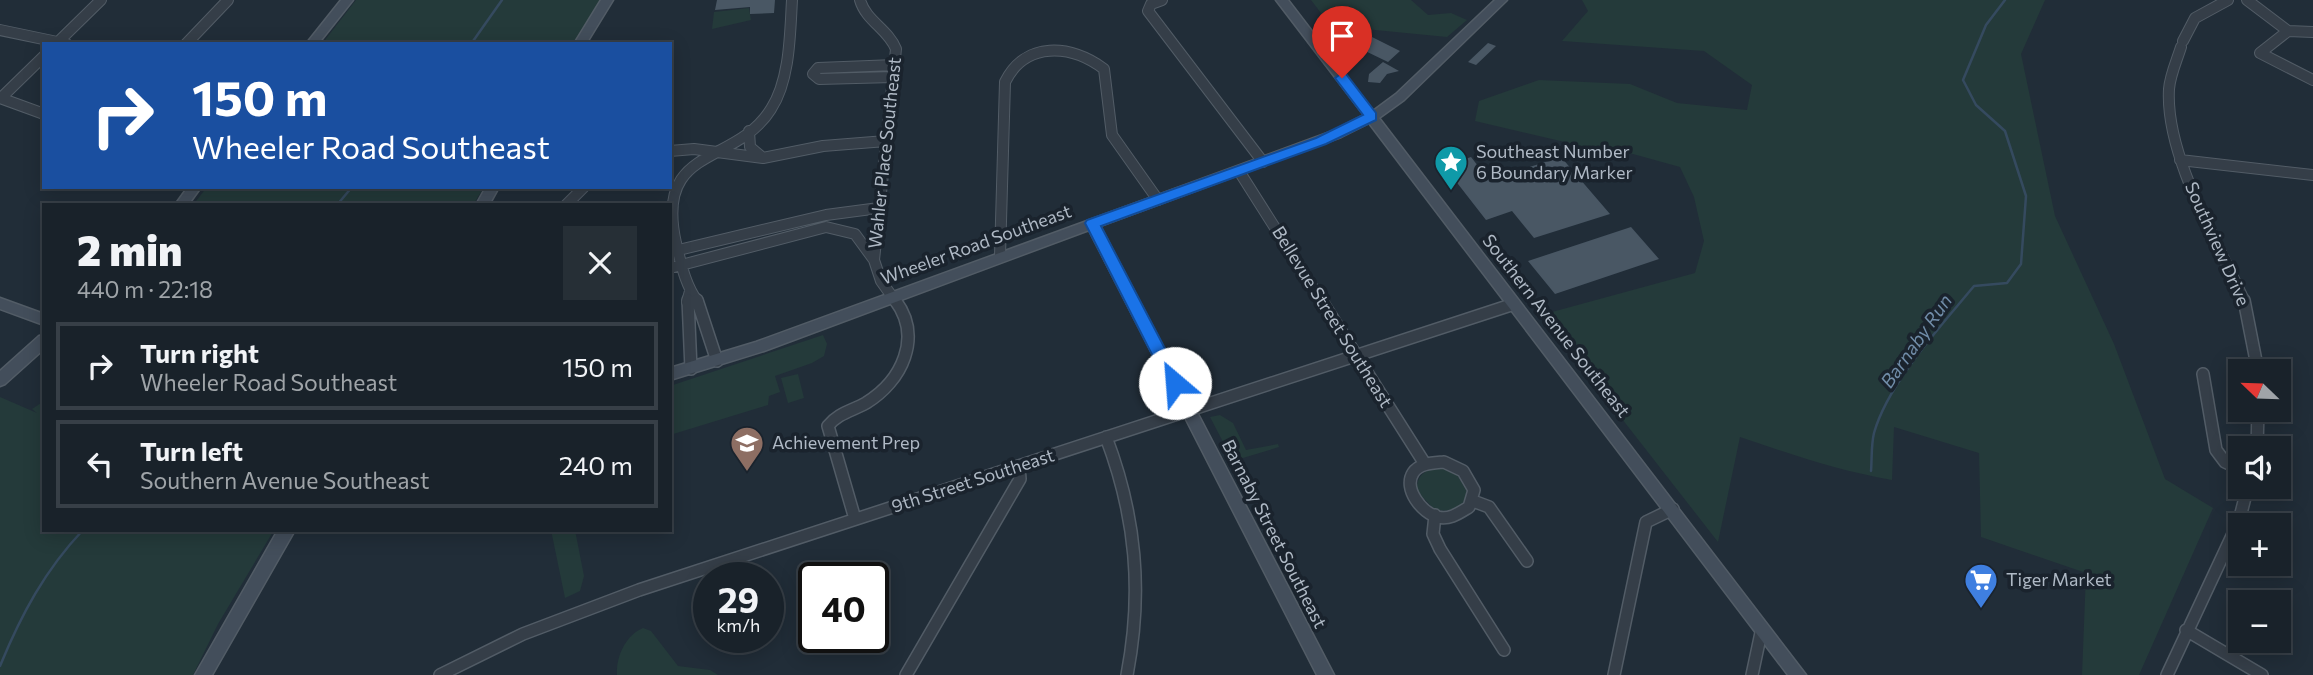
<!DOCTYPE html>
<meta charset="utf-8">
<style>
body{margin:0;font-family:Commissioner,sans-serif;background:#262f36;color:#f1f3f6;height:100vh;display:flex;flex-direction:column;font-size:26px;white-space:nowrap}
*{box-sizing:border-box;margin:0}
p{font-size:23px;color:#9fa4a8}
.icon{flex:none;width:38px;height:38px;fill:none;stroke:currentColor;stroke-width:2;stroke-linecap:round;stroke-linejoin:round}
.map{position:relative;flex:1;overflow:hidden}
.details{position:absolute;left:42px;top:203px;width:630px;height:329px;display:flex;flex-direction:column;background:#19222a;border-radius:0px;box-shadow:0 4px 18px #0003,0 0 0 2px #373f47}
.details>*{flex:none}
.guide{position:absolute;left:42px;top:42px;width:630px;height:147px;border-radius:0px;box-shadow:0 4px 18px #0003,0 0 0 2px #373f47;background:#1a4fa0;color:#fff;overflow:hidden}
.needle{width:46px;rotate:293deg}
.tools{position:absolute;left:2228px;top:359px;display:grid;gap:14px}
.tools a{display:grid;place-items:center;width:63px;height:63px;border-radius:0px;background:#19222a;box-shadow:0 4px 18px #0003,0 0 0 2px #373f47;font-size:35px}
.speed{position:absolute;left:693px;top:562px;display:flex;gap:14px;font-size:35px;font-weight:700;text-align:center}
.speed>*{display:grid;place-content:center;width:91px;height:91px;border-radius:50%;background:#19222a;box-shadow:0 4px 18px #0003,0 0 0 2px #373f47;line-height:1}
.speed small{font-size:18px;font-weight:400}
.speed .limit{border:4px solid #111;border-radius:10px;background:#fff;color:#111}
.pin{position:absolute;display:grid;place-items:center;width:60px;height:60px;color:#fff;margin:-72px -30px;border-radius:50% 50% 50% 0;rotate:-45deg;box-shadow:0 0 7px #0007}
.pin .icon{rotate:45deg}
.me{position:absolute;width:77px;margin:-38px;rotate:333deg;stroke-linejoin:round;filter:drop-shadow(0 0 5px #0008)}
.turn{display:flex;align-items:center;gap:24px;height:147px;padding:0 35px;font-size:32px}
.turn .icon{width:91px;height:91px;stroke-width:2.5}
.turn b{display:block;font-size:49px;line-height:60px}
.round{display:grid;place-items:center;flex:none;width:74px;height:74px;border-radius:0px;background:#262f36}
.head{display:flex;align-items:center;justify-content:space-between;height:119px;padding:0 35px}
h1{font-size:42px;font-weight:800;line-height:52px}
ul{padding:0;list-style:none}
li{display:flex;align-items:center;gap:21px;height:88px;margin:0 14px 10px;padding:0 21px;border:4px solid #373f47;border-radius:0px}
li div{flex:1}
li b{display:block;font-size:26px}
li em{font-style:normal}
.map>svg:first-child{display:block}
.green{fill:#243a3a}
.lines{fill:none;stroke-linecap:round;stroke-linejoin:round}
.stream{stroke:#354a5f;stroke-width:2.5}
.building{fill:#495764}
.street-far1-casing{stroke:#525c66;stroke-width:12}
.street-casing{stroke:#525c66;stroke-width:14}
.secondary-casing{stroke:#525c66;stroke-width:3}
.street-far1{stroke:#353e48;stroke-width:10}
.street{stroke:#353e48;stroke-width:11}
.secondary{fill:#434e5b;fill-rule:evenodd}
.route{fill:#1a73e8;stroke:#114b97;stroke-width:2}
.labels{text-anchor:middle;stroke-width:7;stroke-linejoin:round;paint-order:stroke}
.poi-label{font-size:18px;fill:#afb9c5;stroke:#1a232d;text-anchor:start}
.street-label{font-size:18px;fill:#afb9c5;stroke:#1a232d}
.water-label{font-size:19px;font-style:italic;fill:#708ca8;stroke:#1a232d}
</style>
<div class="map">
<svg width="2313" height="675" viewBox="0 0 2313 675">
<rect width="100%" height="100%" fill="#212d38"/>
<!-- green -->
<path class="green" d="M356,0H602L574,44H322Z
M1311,0H1411L1428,15L1451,13L1467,20L1447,37L1365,29L1340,38Z
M1582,0H2045L2021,54L2055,216L2114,344L2165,479L2213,508L2139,675H2082L2086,573L1981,537L1979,453L1894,427L1892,480C1839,471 1790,454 1740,437L1718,542L1541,315L1695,273L1704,241L1694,197L1680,167L1633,154L1586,147L1475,121L1479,101L1539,80L1630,84L1677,103L1747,110L1752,85L1704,51L1562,41L1588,11Z
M749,8L751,20L712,29L714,12Z
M207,187H484L473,205H193Z
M823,335L827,344L824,356L812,363L775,376L780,392L769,396L768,405L670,435V386Z
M798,374L804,398L788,403L781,378Z
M0,397L37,413L32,409L44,401V530H274L218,624L193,675H0Z
M1220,415L1233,423L1246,450L1278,444L1279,447L1233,461L1210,417Z
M1443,468L1457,474L1467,492C1464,510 1449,514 1433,508L1417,491C1416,474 1427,468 1443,468Z
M551,530H575L584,576L580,591L565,598Z
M643,628L651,631L678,666L710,670L718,675H617C616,656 626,635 643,628Z"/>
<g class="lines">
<!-- stream -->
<path class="stream" d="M471,44L502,0
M337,205L352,187
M1871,471C1872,459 1871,445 1874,433C1888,383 1941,326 1974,286L2007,283L2021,264L2026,196L2005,131L1976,105L1963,80L1986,25L2005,0
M0,666C21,615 45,570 83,530"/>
</g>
<!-- building -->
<path class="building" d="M717,0H775L774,13L750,14V7L715,10Z
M1372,37L1400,51L1388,62L1359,48Z
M1488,43L1496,46L1476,65L1468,62Z
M1383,62L1399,71L1387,74L1380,83L1368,82L1369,74Z
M1471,157L1489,180L1561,157L1610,214L1534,238L1512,211L1486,220L1444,166Z
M1631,227L1659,259L1555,294L1528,261Z"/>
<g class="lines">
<defs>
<path id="street-far1" d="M860,0C866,21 888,29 896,49L874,260L881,281L896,302
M1162,0L1151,4L1148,11L1263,162
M2247,0L2288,31
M0,30L67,44
M2313,32L2288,31L2260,53L2313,80
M2183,41L2195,18L2228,0
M56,44L101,0
M186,44L228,0
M2181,47C2177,60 2170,75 2169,89C2165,155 2217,241 2245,302
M893,77L819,79L813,74L818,68L895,65
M0,98L44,114
M1,98L44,56
M749,131L750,147L763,158
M670,151L694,149L763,158L823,146L886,141
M2180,160L2313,175
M1239,171L1322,302
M566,205L584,187
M670,252L826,215L879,208
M1000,256L1005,82C1025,41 1071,44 1104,69L1112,135L1158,200
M670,268L826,227L855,234L874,260
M687,302L690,291
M698,302C685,285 681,263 676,243C654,144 735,167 771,109C790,80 790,34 792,0"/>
<path id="street" d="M688,300L691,369
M697,300L717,361
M1321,300L1425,464
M2244,300L2258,371
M2203,374L2216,450L2225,462L2240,469
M1106,437C1136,516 1143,592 1127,675
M2257,448L2258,410
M1444,462L1463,471L1474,490L1469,507C1459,513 1450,520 1438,517C1422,513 1403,489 1413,473C1419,463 1434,463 1444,462Z
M1473,501L1489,507L1527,561
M1435,515L1433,534L1440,549L1504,650
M855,519L828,426C838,413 852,411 866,403C902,381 923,337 895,300
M2186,630L2262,675
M440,675L523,634L639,590L1514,304
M906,675L1020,479L1019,466
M1614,675L1646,522L1673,509
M1752,675L1762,628
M2167,675L2239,521L2248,486"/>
<path id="secondary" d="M341,0H353L318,44H306Z
M601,0H613L586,44H574Z
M1276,0H1288L1373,111L1396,94L1495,0H1507L1404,100L1379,118L1806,675H1788L1369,123L1341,137L1100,226L1334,675H1317L1089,230L764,351L670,380V368L756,342L1333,131L1364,115Z
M188,187H201L188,205H175Z
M486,187H499L489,205H476Z
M0,298L44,314V325L0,309Z
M44,335V349L5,384L0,386V371L39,336Z
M278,530H295L212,675H195Z"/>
</defs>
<!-- street-far1 casing -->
<use href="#street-far1" class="street-far1-casing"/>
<!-- street casing -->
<use href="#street" class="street-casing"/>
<!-- secondary casing -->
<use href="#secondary" class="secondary-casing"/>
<!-- street-far1 -->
<use href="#street-far1" class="street-far1"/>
<!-- street -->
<use href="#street" class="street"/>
<!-- secondary -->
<use href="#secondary" class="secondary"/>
</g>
<!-- route -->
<path class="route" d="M1342,73L1346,74L1376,113V120L1326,144L1101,226L1183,383L1175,390L1169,388L1085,223L1087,220L1316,138L1363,115L1335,78Z"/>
<!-- icons -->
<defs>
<symbol id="sight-pin" viewBox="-11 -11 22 30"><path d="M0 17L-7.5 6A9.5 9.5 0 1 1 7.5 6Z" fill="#0f9aa8" stroke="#1a232d"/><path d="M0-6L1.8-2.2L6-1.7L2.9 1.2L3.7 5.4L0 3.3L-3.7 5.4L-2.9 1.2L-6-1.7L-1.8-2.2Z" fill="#fff"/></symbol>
<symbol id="school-pin" viewBox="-11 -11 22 30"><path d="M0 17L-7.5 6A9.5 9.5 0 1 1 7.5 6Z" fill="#8d6e63" stroke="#1a232d"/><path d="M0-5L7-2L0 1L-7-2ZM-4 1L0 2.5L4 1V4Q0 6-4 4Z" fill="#fff"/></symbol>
<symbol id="supermarket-pin" viewBox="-11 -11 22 30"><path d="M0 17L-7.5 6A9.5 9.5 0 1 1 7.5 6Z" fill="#3f7fe0" stroke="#1a232d"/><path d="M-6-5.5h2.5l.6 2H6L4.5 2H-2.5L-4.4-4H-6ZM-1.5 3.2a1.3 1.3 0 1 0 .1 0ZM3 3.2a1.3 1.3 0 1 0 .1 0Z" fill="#fff"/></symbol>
</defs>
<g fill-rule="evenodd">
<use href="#sight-pin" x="1432" y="143" width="38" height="52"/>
<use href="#school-pin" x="728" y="424" width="38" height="52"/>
<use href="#supermarket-pin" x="1962" y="561" width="38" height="52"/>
</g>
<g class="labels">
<!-- poi labels -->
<g class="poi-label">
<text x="1476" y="158">Southeast Number<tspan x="1476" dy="21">6 Boundary Marker</tspan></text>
<text x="772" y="449">Achievement Prep</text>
<text x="2006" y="586">Tiger Market</text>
</g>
<!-- street labels -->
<g class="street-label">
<text transform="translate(885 153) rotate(-84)" y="6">Wahler Place Southeast</text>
<text transform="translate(2217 244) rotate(66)" y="6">Southview Drive</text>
<text transform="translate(976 245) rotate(-20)" y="6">Wheeler Road Southeast</text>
<text transform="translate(1332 317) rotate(58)" y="6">Bellevue Street Southeast</text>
<text transform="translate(1556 326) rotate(52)" y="6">Southern Avenue Southeast</text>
<text transform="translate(973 481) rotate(-18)" y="6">9th Street Southeast</text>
<text transform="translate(1274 534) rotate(63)" y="6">Barnaby Street Southeast</text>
</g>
<!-- water labels -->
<g class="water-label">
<text transform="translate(1916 341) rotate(-55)" y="7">Barnaby Run</text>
</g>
</g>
</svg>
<div class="tools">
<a><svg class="needle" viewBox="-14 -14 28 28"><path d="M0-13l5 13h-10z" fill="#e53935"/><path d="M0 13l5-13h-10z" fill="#9fa4a8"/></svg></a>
<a><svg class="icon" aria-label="sound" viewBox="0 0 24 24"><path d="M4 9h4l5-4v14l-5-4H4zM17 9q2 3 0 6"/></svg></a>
<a>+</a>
<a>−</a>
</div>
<div class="speed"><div>29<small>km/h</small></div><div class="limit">40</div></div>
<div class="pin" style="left:1342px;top:78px;background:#d93025"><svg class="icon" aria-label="arrive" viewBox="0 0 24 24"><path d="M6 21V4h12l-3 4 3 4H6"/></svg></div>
<svg class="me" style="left:1175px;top:383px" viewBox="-20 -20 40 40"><circle r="19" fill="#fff"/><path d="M0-13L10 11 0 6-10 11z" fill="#1a73e8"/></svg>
<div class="guide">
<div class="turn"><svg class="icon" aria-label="right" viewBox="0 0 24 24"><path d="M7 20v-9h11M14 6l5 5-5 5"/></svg><div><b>150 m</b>Wheeler Road Southeast</div></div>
</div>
<section class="details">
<div class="head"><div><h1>2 min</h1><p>440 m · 22:18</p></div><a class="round"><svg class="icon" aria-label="close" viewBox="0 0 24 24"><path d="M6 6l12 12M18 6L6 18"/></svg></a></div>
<ul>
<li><svg class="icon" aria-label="right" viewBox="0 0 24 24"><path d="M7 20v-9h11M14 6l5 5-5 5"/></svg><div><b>Turn right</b><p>Wheeler Road Southeast</p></div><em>150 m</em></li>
<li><svg class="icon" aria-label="left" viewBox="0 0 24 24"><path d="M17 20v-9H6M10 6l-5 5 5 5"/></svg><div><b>Turn left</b><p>Southern Avenue Southeast</p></div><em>240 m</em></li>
</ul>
</section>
</div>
